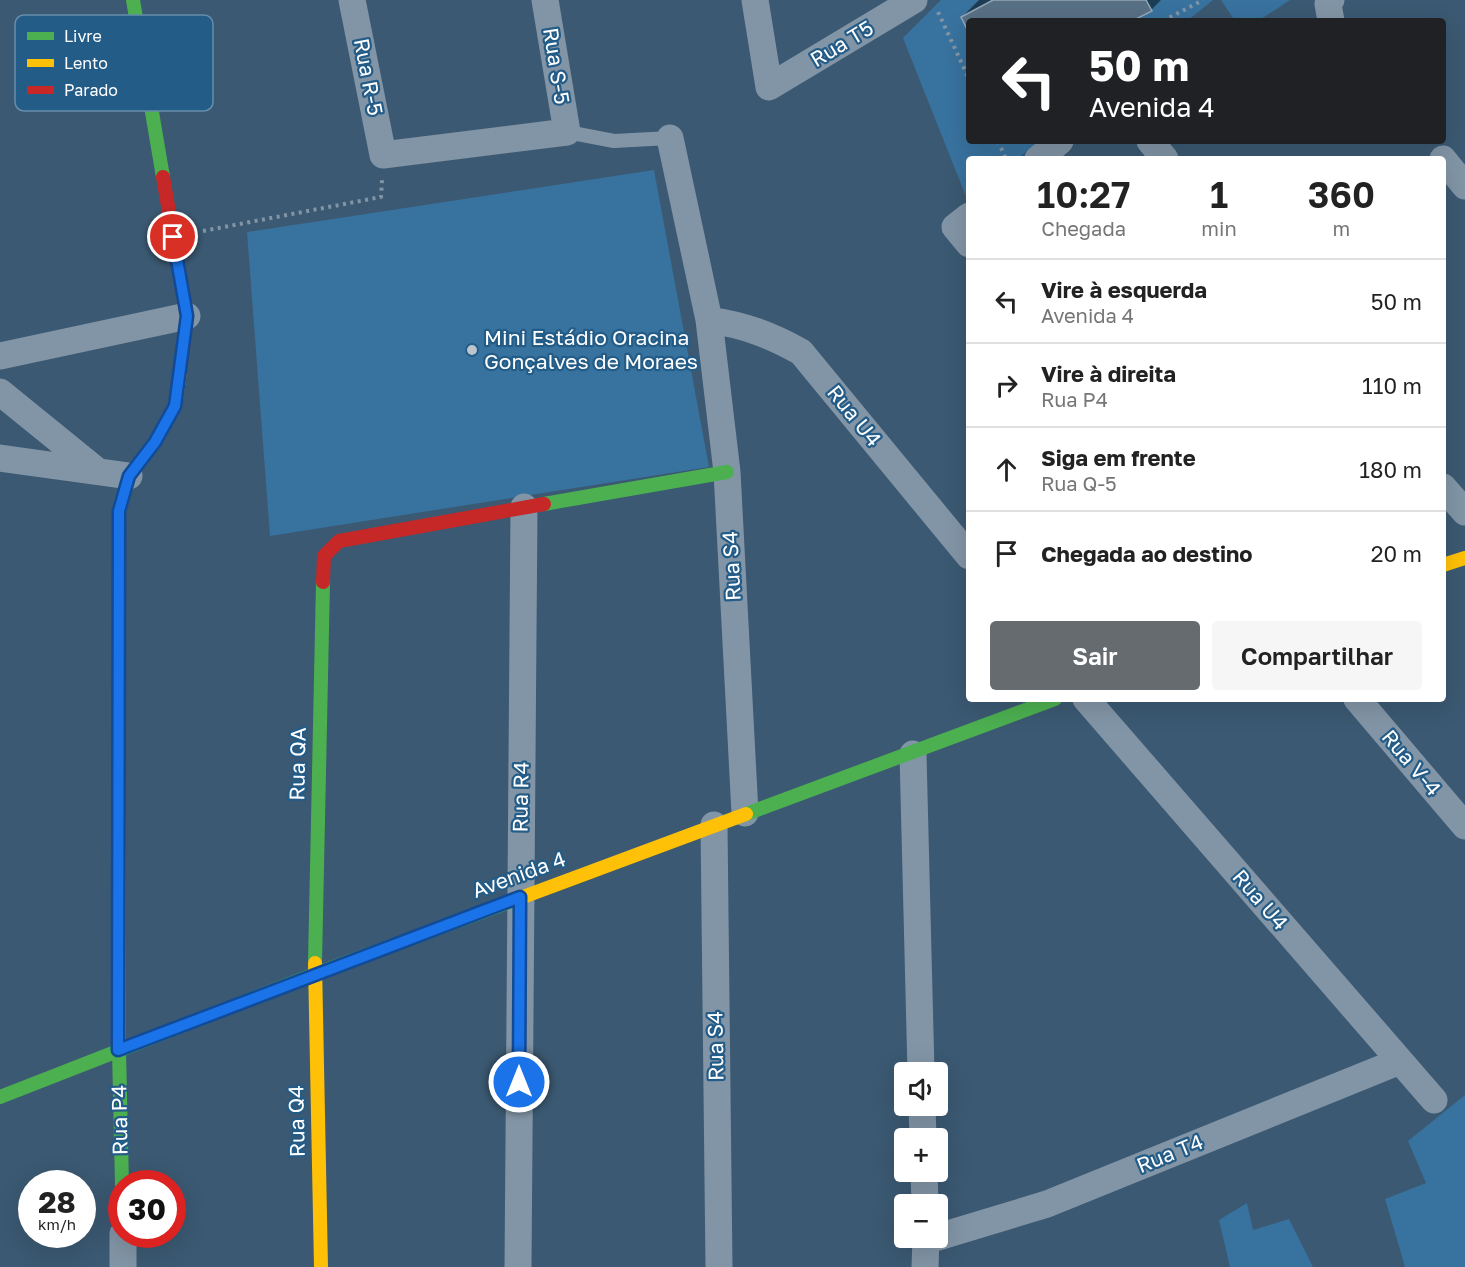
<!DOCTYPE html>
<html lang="pt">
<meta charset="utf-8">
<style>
body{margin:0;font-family:"Golos Text",sans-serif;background:#f6f6f6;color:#222;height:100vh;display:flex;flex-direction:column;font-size:22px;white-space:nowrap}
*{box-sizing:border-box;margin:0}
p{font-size:20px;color:#767676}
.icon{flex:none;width:33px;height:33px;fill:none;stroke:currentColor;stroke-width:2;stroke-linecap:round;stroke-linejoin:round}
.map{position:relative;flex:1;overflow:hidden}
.details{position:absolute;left:966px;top:156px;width:480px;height:546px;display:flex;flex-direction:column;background:#fff;border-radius:6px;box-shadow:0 6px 24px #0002}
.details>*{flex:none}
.banner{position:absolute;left:966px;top:18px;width:480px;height:126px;border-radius:6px;box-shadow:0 6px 24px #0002;background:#202124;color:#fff;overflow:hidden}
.tools{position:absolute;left:894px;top:1062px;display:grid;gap:12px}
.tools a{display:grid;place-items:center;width:54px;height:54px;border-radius:6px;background:#fff;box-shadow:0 6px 24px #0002;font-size:30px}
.speed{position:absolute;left:18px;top:1170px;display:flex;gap:12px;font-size:30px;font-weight:700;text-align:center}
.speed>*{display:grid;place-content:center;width:78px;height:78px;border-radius:50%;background:#fff;box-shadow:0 6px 24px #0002;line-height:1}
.speed small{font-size:15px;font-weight:400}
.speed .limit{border:9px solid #d22;background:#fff;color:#111}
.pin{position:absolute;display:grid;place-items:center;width:51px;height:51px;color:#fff;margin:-26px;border:3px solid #fff;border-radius:50%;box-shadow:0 2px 6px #0007}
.me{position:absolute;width:66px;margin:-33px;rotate:0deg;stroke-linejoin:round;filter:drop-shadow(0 0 4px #0008)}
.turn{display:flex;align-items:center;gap:21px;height:126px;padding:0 24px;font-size:27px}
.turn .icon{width:78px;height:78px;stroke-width:2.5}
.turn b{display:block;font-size:42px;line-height:51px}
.eta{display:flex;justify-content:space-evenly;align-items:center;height:102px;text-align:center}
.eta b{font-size:36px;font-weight:600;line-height:42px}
.button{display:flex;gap:12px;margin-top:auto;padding:12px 24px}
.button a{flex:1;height:69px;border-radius:6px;background:#666b6f;color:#fff;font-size:24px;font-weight:600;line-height:69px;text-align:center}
.button a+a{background:#f6f6f6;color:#222}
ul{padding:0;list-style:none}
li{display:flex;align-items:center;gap:18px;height:84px;padding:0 24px;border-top:2px solid #e0e0e0}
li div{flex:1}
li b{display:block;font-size:22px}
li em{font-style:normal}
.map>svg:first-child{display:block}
.green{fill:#38729e}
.shadow{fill:#0007}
.building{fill:#587084;stroke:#95a7b5;stroke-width:1.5}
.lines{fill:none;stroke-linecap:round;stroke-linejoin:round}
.path{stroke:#8295a6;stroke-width:4;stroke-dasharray:3 4.5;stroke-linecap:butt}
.lane{stroke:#8295a6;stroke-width:14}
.street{stroke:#8295a6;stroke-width:27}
.fast{stroke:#4caf50;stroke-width:14}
.slow{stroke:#ffc107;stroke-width:14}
.jam{stroke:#c62828;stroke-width:14}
.route-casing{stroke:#114b97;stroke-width:15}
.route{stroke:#1a73e8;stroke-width:10}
.poi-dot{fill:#bac5ce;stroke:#245c88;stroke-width:2}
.labels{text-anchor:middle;stroke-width:4.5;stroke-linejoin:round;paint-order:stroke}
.street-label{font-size:21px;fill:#fff;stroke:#245c88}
.poi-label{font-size:21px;fill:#fff;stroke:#245c88;text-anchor:start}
.key{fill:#245c88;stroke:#668dac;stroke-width:1.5}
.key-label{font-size:16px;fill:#fff}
</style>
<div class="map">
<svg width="1465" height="1267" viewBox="0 0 1465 1267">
<rect width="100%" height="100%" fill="#3b5972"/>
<!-- green -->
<path class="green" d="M941,0H1213L1187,21H969V141H1039L1017,159H969L967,199L903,38Z
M1221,0H1290L1258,21H1235Z
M654,170L709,467L270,536L247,232Z
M1465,1095V1267H1405L1385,1199L1426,1183L1408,1141Z
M1247,1203L1253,1230L1289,1219L1313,1267H1230L1219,1220Z"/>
<!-- shadow -->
<path class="shadow" d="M979,0H1161L1151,10L1129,21H969V30L962,17Z"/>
<!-- building -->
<path class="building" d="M993,0H1146L1152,11L1132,21H969V33L961,17Z"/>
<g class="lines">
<!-- path -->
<path class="path" d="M938,12L969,79
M1163,21L1203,0
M998,141L1006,159
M203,231L381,197L382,180"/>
<!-- lane -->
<path class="lane" d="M567,132L614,141L670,138"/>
<!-- street -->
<path class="street" d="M352,0L383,155L567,132L545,0
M755,0L769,87L914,0
M1331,21L1328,4L1331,0
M670,138L709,320L727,472L745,813
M1150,141L1165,159
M1038,159L1060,141
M1443,159L1465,186
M969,216L955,227L969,244
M709,320C744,325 771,335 801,352L969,556
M0,356L187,316
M0,392L96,470
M0,458L129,476
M1443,487L1465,512
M1086,699L1434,1100
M1357,699L1465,826
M913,754L921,1072
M714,825L719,1267
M922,1106L923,1138
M924,1172L925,1204
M123,1234V1267
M938,1237L1047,1204L1400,1061
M518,1267L524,507
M925,1267L926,1238"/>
<!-- fast -->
<path class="fast" d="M133,0L163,177
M544,504L727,472
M119,706V1050L122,1185
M746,814L1055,699
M315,963L323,582
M0,1097L315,974L523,897"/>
<!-- slow -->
<path class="slow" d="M1443,565L1465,558
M119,706V511L129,476L155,442L175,406L180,372
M523,897L746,814
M315,963L321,1267"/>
<!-- jam -->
<path class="jam" d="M163,177L187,316L180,372
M323,582L324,556L339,541L544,504"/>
</g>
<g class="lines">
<defs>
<path id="route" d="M173,237L187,316L175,406L155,442L129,476L119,511L118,1050L520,897L519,1082"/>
</defs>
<!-- route casing -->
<use href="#route" class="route-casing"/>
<!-- route -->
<use href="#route" class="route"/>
</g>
<!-- markers -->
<circle class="poi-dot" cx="472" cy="350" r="6"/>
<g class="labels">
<!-- street labels -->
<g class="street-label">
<text transform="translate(842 44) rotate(-31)" y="7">Rua T5</text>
<text transform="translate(556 66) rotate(81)" y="7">Rua S-5</text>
<text transform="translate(368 77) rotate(79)" y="7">Rua R-5</text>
<text transform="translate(854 416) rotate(51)" y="7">Rua U4</text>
<text transform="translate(732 566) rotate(-93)" y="7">Rua S4</text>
<text transform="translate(1411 763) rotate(50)" y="7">Rua V-4</text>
<text transform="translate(298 764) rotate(-89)" y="7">Rua QA</text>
<text transform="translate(521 797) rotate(-89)" y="7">Rua R4</text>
<text transform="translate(519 875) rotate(-20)" y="7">Avenida 4</text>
<text transform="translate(1260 900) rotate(49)" y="7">Rua U4</text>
<text transform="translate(716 1046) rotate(-91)" y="7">Rua S4</text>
<text transform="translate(120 1120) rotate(-91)" y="7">Rua P4</text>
<text transform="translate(297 1121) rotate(-91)" y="7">Rua Q4</text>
<text transform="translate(1170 1154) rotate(-22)" y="7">Rua T4</text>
</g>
<!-- poi labels -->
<g class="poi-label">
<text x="484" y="345">Mini Estádio Oracina<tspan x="484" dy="24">Gonçalves de Moraes</tspan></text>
</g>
</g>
<!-- legend -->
<rect x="15" y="15" width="198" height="96" rx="9" class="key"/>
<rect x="27" y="32" width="27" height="8" fill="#4caf50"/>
<rect x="27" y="59" width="27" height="8" fill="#ffc107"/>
<rect x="27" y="86" width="27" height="8" fill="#c62828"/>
<g class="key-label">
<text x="64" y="42">Livre</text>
<text x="64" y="69">Lento</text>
<text x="64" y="96">Parado</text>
</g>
</svg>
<div class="tools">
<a><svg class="icon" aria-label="sound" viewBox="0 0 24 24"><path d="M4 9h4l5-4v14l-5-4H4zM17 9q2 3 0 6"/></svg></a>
<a>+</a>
<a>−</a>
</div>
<div class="speed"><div>28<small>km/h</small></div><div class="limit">30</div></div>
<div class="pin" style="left:173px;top:237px;background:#d93025"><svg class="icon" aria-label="arrive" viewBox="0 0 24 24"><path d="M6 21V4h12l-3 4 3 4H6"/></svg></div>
<svg class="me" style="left:519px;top:1082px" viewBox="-20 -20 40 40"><circle r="17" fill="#1a73e8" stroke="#fff" stroke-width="3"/><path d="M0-11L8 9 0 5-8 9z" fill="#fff"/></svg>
<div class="banner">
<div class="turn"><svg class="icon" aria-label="left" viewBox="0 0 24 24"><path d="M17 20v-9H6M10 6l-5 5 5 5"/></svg><div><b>50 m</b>Avenida 4</div></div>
</div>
<section class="details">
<div class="eta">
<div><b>10:27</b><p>Chegada</p></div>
<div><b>1</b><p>min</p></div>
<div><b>360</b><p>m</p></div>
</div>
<ul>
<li><svg class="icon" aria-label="left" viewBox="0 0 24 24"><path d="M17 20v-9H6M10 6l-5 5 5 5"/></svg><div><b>Vire à esquerda</b><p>Avenida 4</p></div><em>50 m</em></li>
<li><svg class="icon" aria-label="right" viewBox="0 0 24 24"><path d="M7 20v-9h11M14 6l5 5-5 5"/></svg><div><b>Vire à direita</b><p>Rua P4</p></div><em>110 m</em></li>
<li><svg class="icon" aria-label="ahead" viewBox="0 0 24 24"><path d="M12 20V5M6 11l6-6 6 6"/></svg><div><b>Siga em frente</b><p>Rua Q-5</p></div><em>180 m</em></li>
<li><svg class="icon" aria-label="arrive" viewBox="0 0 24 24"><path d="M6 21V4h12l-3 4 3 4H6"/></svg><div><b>Chegada ao destino</b></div><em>20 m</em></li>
</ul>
<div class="button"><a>Sair</a><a>Compartilhar</a></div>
</section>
</div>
